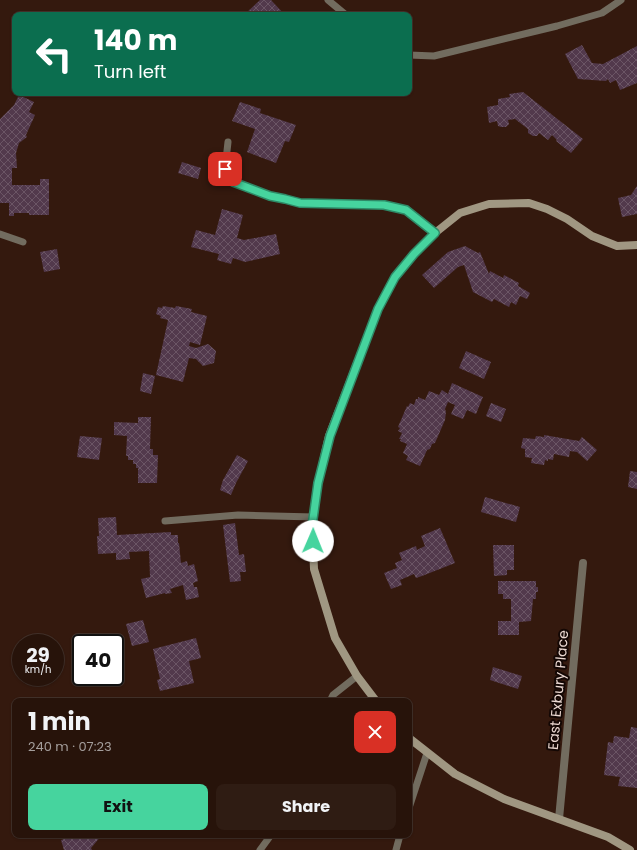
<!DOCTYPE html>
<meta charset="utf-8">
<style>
body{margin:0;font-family:Poppins,sans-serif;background:#2f1c13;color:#f1f3f6;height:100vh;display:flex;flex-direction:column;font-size:15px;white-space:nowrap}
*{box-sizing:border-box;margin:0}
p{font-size:13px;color:#a49e9c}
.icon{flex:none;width:22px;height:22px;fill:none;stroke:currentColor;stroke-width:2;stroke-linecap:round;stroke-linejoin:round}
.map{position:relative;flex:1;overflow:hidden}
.sheet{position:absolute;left:12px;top:698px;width:400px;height:140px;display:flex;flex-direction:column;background:#27130a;border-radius:8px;box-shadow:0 1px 3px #0004,0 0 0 1px #43322b}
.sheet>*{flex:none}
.banner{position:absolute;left:12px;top:12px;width:400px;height:84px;border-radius:8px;box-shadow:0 1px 3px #0004,0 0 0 1px #43322b;background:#0b6e4f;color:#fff;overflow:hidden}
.speed{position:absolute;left:12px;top:634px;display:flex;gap:8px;font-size:20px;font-weight:700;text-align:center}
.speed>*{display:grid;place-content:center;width:52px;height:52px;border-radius:50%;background:#27130a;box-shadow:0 1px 3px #0004,0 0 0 1px #43322b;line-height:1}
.speed small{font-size:10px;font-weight:400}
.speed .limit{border:2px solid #111;border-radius:6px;background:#fff;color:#111}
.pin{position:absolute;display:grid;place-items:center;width:34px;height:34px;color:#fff;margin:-17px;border-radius:8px;box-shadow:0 2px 6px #0006}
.me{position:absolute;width:44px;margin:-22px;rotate:1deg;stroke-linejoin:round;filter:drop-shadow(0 0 3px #0008)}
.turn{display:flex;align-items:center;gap:14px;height:84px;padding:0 16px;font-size:18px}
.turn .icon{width:52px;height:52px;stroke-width:2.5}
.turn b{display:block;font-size:28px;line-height:34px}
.round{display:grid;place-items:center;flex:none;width:42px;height:42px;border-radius:8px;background:#2f1c13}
.headline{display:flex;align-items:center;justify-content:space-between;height:68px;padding:0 16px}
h1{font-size:24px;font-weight:700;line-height:30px}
.action{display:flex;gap:8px;margin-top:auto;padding:8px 16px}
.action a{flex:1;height:46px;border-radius:8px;background:#46d49e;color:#111;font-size:16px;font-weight:700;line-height:46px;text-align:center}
.action a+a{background:#2f1c13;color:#f1f3f6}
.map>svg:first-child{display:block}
.building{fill:url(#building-cross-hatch)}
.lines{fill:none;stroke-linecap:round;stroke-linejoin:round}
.lane{stroke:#726c5f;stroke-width:7}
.street{stroke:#726c5f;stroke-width:8}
.secondary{stroke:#a09782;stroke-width:8}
.route-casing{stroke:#2e8a67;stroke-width:10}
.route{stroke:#46d49e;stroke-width:7}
.labels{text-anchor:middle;stroke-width:4;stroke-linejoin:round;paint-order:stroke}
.street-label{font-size:14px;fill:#ebd8d1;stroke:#130704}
</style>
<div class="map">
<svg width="637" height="850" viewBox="0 0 637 850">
<defs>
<pattern id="building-cross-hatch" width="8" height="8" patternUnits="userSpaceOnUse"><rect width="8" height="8" fill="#52394c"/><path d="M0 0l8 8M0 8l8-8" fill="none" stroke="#6b5565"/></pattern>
</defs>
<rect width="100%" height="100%" fill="#34190e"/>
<!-- building -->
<path class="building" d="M260,0H271L285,15H247L245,14Z
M582,45L592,63L603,64L637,46V83L620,90L616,80L610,83L608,79L606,81L578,79L565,54Z
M523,92L583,139L571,153L556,141L557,140L552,135L548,140L539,133L537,136H533L528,133V129L515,119L508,120L509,124L506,127H501L498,126L497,121L489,123L487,107L498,105V99L510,97L509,94Z
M19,95L34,102L29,112L35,115L26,135L27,137L19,143L16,153L17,168H12V185H40V179H49V215H29V213H14V216H9V203H0V119L14,105Z
M240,102L261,109L260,113L296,125L289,142L285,141L276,163L247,152L255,129L232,121Z
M182,162L201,168L198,179L178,173Z
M637,186V214L622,217L618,198L631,195Z
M222,209L243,215L237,238L244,240L276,234L280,254L245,262L233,258L231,264L217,260L219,254L191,247L196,230L215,235Z
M465,246L478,253L480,252L489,274L490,271L503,278L504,275L519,283L518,286L530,293L527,299L520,296L516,305L511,302L509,307L494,299L492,302L473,292L464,265L458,267L434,288L422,275L448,252Z
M57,249L60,269L44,272L40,252Z
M163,306L175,308L176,306L192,309L191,312L207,316L200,345L190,342L189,346L196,348L208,344L216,351L214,363L203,366L196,359L189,358L183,382L156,375L168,320L160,318L161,316L156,314L158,307L162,308Z
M466,351L491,362L484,379L459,368Z
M143,373L155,376L151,394L140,391Z
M452,383L483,397L476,414L467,410L463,419L451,414L455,405L448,402L445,409L446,412L445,420L435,443L432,444L430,449L427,450L420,466L406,460L408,456L403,453L407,444L400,441L401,439H399L402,433L398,431L400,428L398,427L407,406L408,407L410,403L414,405L416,399H418V397L425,400L429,391L439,395L442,390L448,394Z
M491,403L506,409L501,422L486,416Z
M138,417H151L150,449H153V455H158L157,483H138V468H136V464H133V460H128V456H126L127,436L114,435V422L138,423Z
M544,435L579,441L582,437L597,450L587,461L577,452L570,451L569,457L554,454L553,460L548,459V461L545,460L544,465L531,463L532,458L525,457V449L521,448L523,438L535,439L536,436L544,437Z
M80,436L102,438L99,460L77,457Z
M237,455L248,461L236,483L231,495L220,490L223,480Z
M630,471L637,472V489L628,487Z
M485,497L520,507L516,522L481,512Z
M116,517L117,535L171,532V535H178V543H179L181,563L187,561L188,566L194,564L198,581L193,583L194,587H197L199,597L186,600L183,585L170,589L172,593L165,594V593L146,598L141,579L150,577L149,551L129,552L130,559L116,560V553L98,554L97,536H99L98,518Z
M235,523L239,555L244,554L246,572H240L241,581L230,582L223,525Z
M440,528L455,563L422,576L416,578L414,574L400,580L402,585L391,589L384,573L397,568L395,563L402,560L399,553L416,546L417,550L425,546L421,536Z
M493,545H514V570H507V575L494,576Z
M498,581H536V587H538V592H536V599H533L531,621L519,622V635H498V621H511V599H503V594H498Z
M143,620L149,642L132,646L126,624Z
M196,638L201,658L189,661L194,683L160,691L157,680L160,679L153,649Z
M493,667L522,676L518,689L490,680Z
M631,727L637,728V788L618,786L620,777L604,775L608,742L613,743L614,736L629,738Z
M76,835H102L91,848L92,850H64L61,840Z"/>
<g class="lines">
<!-- lane -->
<path class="lane" d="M328,0L346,15
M409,55L434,56L557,26L602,13L621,0
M228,142L225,169L233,182L270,196L300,203L384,205L406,210L435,233
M0,234L23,242
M165,521L238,515L314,517
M330,701L333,695L357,676
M409,808L427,753
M260,850L271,835
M396,850L400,835"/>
<!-- street -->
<path class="street" d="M559,819L583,563"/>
<!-- secondary -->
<path class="secondary" d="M376,701L357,676L335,638L314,569L312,526L318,483L329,436L378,309L395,277L414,254L435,233L460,213L489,204L529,203L547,209L567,219L592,236L617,246L637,245
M409,738L455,774L504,799L608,837L630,850"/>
</g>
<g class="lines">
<defs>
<path id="route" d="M225,169L233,182L270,196L285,199L300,203L384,205L406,210L435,233L414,254L395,277L378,309L330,436L318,483L312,526L313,541"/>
</defs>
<!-- route casing -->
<use href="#route" class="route-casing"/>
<!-- route -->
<use href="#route" class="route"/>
</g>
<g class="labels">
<!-- street labels -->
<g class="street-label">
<text transform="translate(558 690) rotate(-85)" y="5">East Exbury Place</text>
</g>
</g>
</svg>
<div class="speed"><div>29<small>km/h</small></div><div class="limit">40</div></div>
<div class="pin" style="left:225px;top:169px;background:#d93025"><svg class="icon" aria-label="arrive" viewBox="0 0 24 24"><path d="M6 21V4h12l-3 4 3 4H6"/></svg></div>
<svg class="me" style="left:313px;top:541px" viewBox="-20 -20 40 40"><circle r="19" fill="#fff"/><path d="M0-13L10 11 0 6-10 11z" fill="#46d49e"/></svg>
<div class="banner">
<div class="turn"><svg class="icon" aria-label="left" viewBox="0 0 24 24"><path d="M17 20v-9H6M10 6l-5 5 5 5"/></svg><div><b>140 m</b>Turn left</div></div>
</div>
<section class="sheet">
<div class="headline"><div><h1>1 min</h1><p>240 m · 07:23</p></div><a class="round" style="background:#d93025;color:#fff"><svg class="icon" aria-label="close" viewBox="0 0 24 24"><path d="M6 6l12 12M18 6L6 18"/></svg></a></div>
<div class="action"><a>Exit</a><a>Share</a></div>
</section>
</div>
